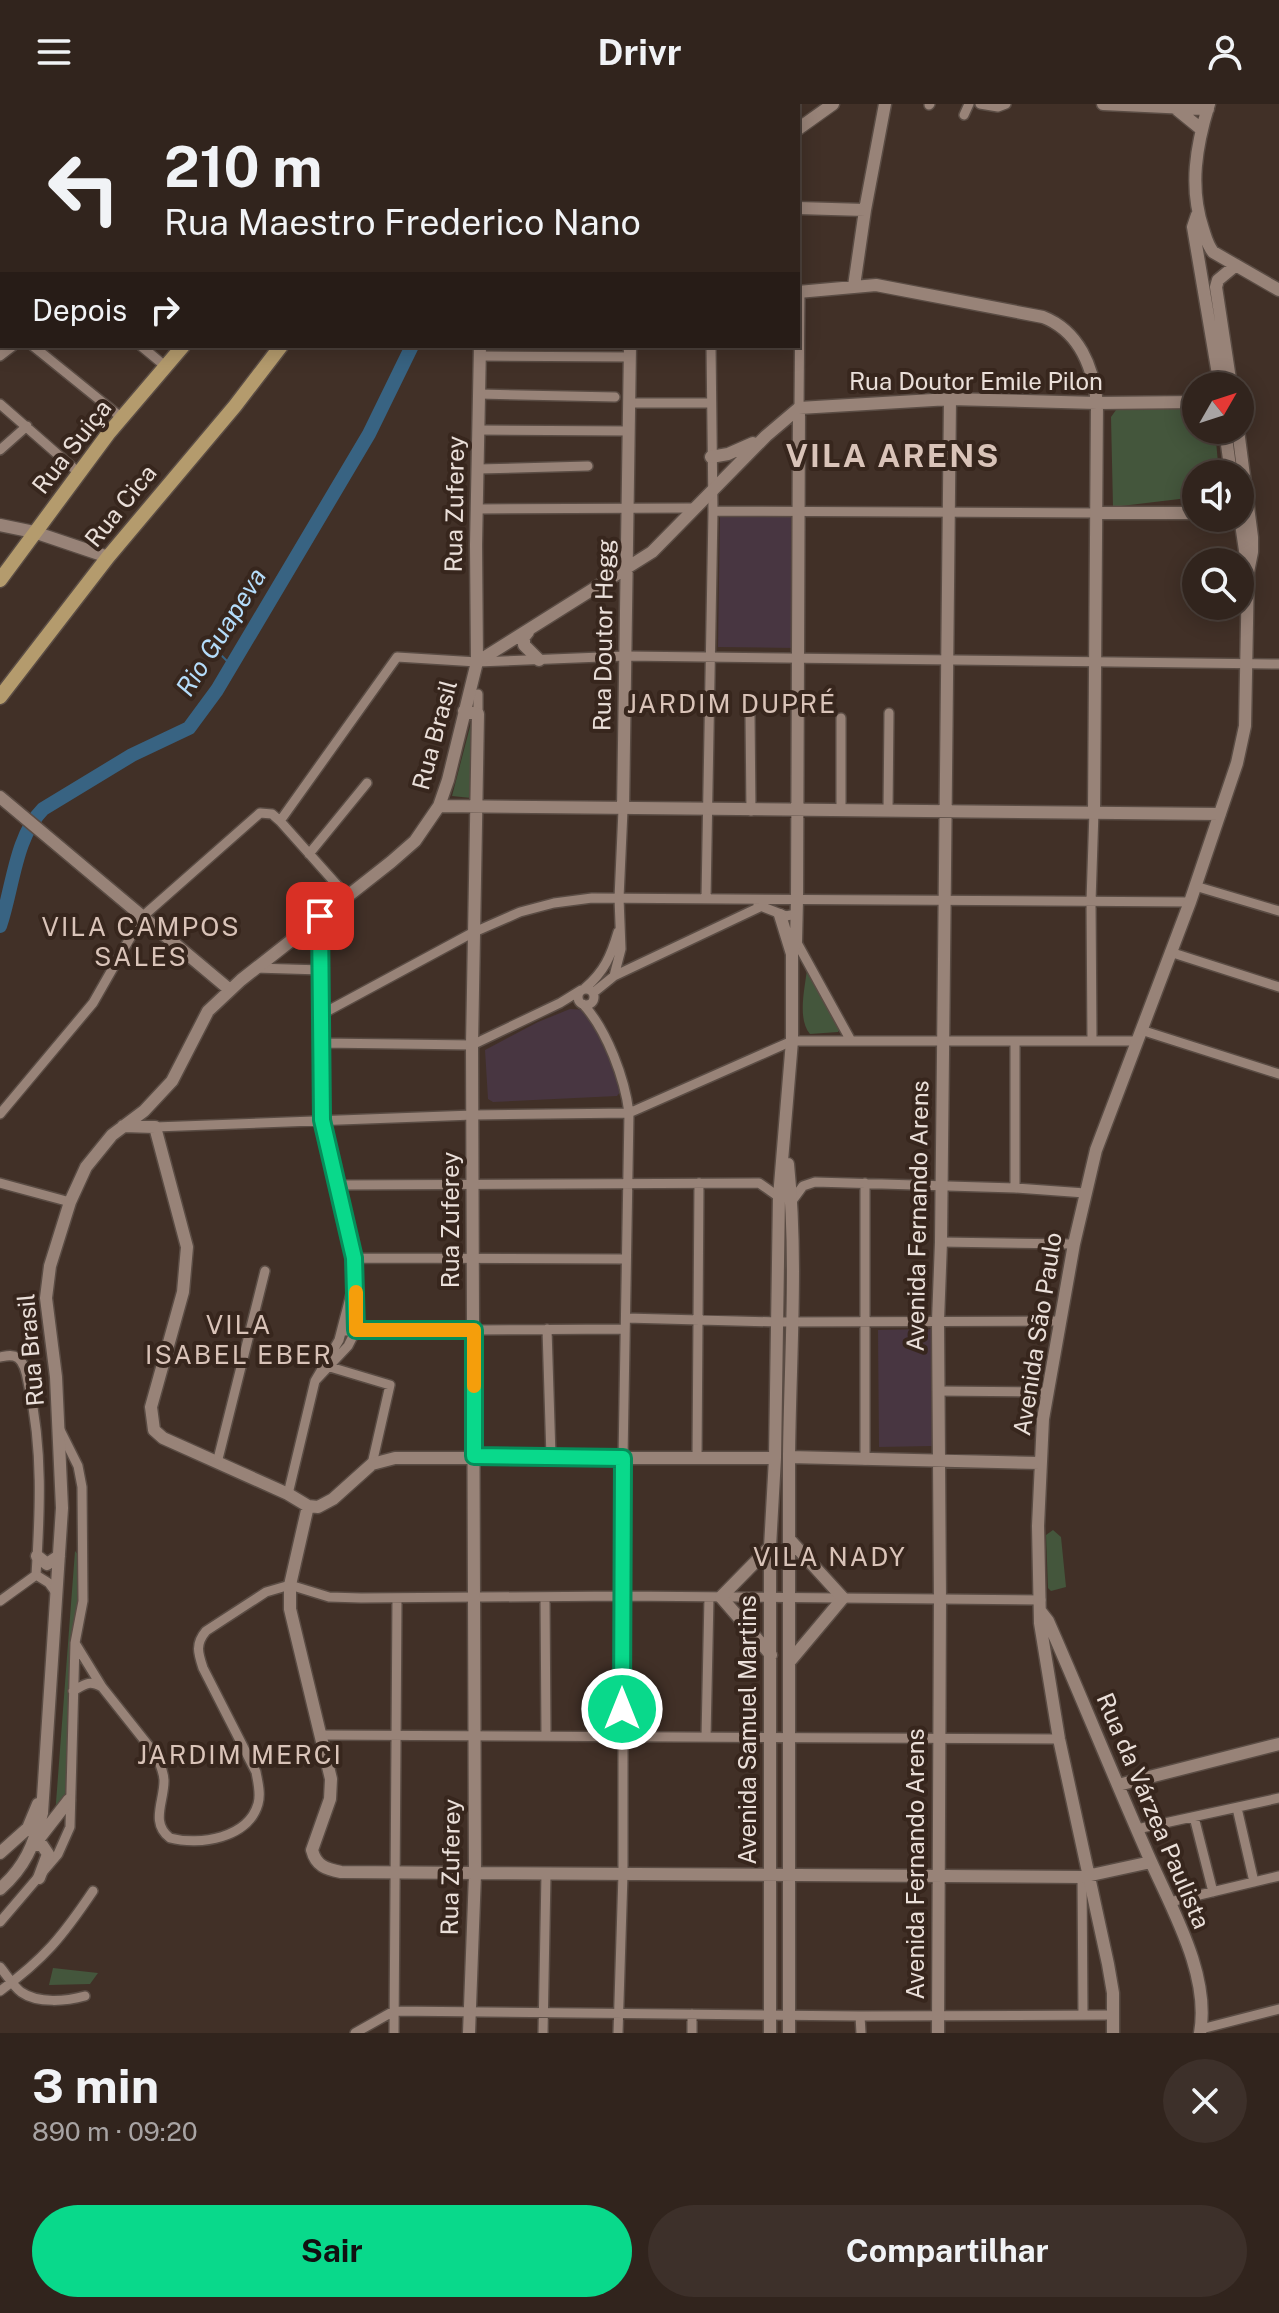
<!DOCTYPE html>
<html lang="pt">
<meta charset="utf-8">
<style>
body{margin:0;font-family:"Public Sans",sans-serif;background:#3d302a;color:#f1f3f6;height:100vh;display:flex;flex-direction:column;font-size:30px;white-space:nowrap}
*{box-sizing:border-box;margin:0}
p{font-size:26px;color:#a8a4a4}
.icon{flex:none;width:44px;height:44px;fill:none;stroke:currentColor;stroke-width:2;stroke-linecap:round;stroke-linejoin:round}
.map{position:relative;height:1929px;overflow:hidden}
.details{display:flex;flex-direction:column;background:#31241d;flex:1}
.details>*{flex:none}
.guide{position:absolute;left:0px;top:0px;width:800px;height:244px;box-shadow:0 4px 20px #0003,0 0 0 2px #4c413b;background:#31241d;color:#f1f3f6;overflow:hidden}
.needle{width:52px;rotate:51deg}
.controls{position:absolute;left:1182px;top:268px;display:grid;gap:16px}
.controls a{display:grid;place-items:center;width:72px;height:72px;border-radius:50%;background:#31241d;box-shadow:0 4px 20px #0003,0 0 0 2px #4c413b;font-size:40px}
.pin{position:absolute;display:grid;place-items:center;width:68px;height:68px;color:#fff;margin:-34px;border-radius:16px;box-shadow:0 4px 12px #0006}
.me{position:absolute;width:88px;margin:-44px;rotate:0deg;stroke-linejoin:round;filter:drop-shadow(0 0 6px #0008)}
.turn{display:flex;align-items:center;gap:28px;height:168px;padding:0 32px;font-size:36px}
.turn .icon{width:104px;height:104px;stroke-width:2.5}
.turn b{display:block;font-size:56px;line-height:68px}
.then{display:flex;align-items:center;height:76px;padding:0 32px;background:#0003;gap:16px;font-size:30px}
.round{display:grid;place-items:center;flex:none;width:84px;height:84px;border-radius:42px;background:#3d302a}
.head{display:flex;align-items:center;justify-content:space-between;height:136px;padding:0 32px}
h1{font-size:48px;font-weight:700;line-height:60px}
.primary-button{display:flex;gap:16px;margin-top:auto;padding:16px 32px}
.primary-button a{flex:1;height:92px;border-radius:48px;background:#09d98b;color:#111;font-size:32px;font-weight:700;line-height:92px;text-align:center}
.primary-button a+a{background:#3d302a;color:#f1f3f6}
header{display:flex;justify-content:space-between;align-items:center;height:104px;padding:0 32px;background:#31241d;font-size:36px;font-weight:700}
.map>svg:first-child{display:block}
.education{fill:#483641}
.green{fill:#44563c}
.lines{fill:none;stroke-linecap:round;stroke-linejoin:round}
.stream{stroke:#386382;stroke-width:2}
.river{stroke:#386382;stroke-width:14}
.street-casing{stroke:#5a4c44;stroke-width:12}
.secondary-casing{stroke:#5a4c44;stroke-width:15}
.primary-casing{stroke:#5a4c44;stroke-width:17}
.street{stroke:#988378;stroke-width:9}
.secondary{stroke:#988378;stroke-width:12}
.primary{stroke:#b49b6d;stroke-width:14}
.route-casing{stroke:#068d5a;stroke-width:20}
.route{stroke:#09d98b;stroke-width:14}
.slow{stroke:#f59e0b;stroke-width:14}
.labels{text-anchor:middle;stroke-width:8;stroke-linejoin:round;paint-order:stroke}
.street-label{font-size:24px;fill:#eadfd9;stroke:#37261d}
.water-label{font-size:26px;font-style:italic;fill:#b4dcfa;stroke:#37261d}
.neighbourhood-label{font-size:26px;letter-spacing:2px;fill:#d9c3b8;stroke:#37261d}
.district-label{font-size:32px;font-weight:bold;letter-spacing:2px;fill:#d9c3b8;stroke:#37261d}
</style>
<header><svg class="icon" aria-label="menu" viewBox="0 0 24 24"><path d="M4 6h16M4 12h16M4 18h16"/></svg>Drivr<svg class="icon" aria-label="person" viewBox="0 0 24 24"><circle cx="12" cy="8" r="4"/><path d="M4 21q1-7 8-7t8 7"/></svg></header>
<div class="map">
<svg width="1279" height="1929" viewBox="0 0 1279 1929">
<rect width="100%" height="100%" fill="#413027"/>
<!-- education -->
<path class="education" d="M720,410L798,411L795,544L718,543Z
M570,905L588,906L625,982L617,992L493,998L488,995L485,946L538,918Z
M931,1225L932,1342L879,1343L878,1226Z"/>
<!-- green -->
<path class="green" d="M1128,304H1196V326H1215L1219,370H1196V393L1113,403L1111,313L1116,306Z
M472,615L477,616L471,694L452,692Z
M807,865L840,925L838,928L810,930C797,915 805,884 807,865Z
M1053,1426L1061,1433L1066,1483L1051,1487L1048,1484L1046,1431Z
M75,1447L81,1454L66,1694L55,1712Z
M53,1864L98,1869L90,1880L49,1881Z"/>
<g class="lines">
<!-- stream -->
<path class="stream" d="M222,552L231,561"/>
<!-- river -->
<path class="river" d="M480,2L483,0
M0,822C13,784 15,733 43,705L132,651L189,624L217,586L369,330L412,242"/>
<defs>
<path id="street" d="M352,0L355,2
M593,0L595,2
M980,0L998,3L1006,0
M929,1L930,0
M964,11L969,0
M0,126L2,128
M33,242L122,314
M141,242L165,262
M0,252L13,242
M480,252L629,253
M479,290L615,293
M629,299H711
M0,300L79,369
M799,304L800,187
M478,326L629,327
M0,346L27,322
M478,365L588,362
M477,405L694,404
M713,407L1098,409
M478,610V590
M750,610L751,707
M841,614V707
M888,707L889,609
M280,717L397,553L477,558L626,552L1279,560
M309,750L367,679
M1195,782L1279,807
M706,794L713,407L711,242
M758,801L786,812L796,810
M796,837L850,935
M1170,848L1279,883
M255,864L322,866
M614,872L621,845L619,794L623,706
M585,884C604,868 611,852 618,828
M578 893a8 8 0 1 1 16 0a8 8 0 1 1-16 0Z
M593,889L614,872L762,802
M583,900C607,926 625,975 629,1009L623,1354V1770L618,1929
M322,910L472,829L520,808L554,799L592,794L1190,798
M1141,926L1279,970
M1092,936L1091,797L1094,707
M322,939L472,941L560,899L581,886
M0,1010L93,899L142,813L260,709L272,710L280,717L346,791
M155,1023L473,1011L629,1009L792,937H1137
M0,1079L70,1098
M337,1081L759,1079L779,1093
M1015,1084V938
M792,1097L803,1082L815,1078L1015,1084L1085,1089
M941,1138L1074,1140
M354,1154L625,1155
M626,1214L777,1218L1060,1217
M547,1225L551,1353
M343,1227L625,1225
M0,1253C6,1252 12,1250 18,1254C26,1260 27,1274 29,1283C43,1345 40,1408 36,1471
M330,1263L390,1281L372,1360
M315,1277L348,1242L356,1226L354,1154L322,1016L320,812
M938,1287L1047,1288
M697,1355L699,1079
M865,1356V1079
M217,1359L265,1167
M288,1390L315,1277L339,1236L352,1186
M36,1471L49,1479L57,1490
M545,1494L546,1631
M0,1497L36,1471
M75,1539L102,1583L156,1651C160,1660 164,1668 164,1677C164,1698 150,1719 170,1734C200,1742 248,1734 258,1700C261,1690 258,1679 256,1668L203,1564C198,1549 195,1540 206,1527L266,1488L290,1481L329,1493L361,1494L623,1492L1041,1496
M73,1587C85,1580 89,1576 102,1583
M321,1631L1059,1635
M706,1633L709,1493
M1237,1704L1254,1778
M1194,1713L1213,1788
M1137,1725L1279,1694
M1082,1773L1083,1910
M1170,1798L1279,1772
M0,1818L58,1750L70,1723L75,1539L83,1497L82,1383L78,1362L60,1326
M0,1863C6,1870 13,1882 21,1888C38,1900 67,1897 85,1892
M0,1887C44,1855 62,1833 93,1787
M692,1910V1929
M860,1912L861,1929
M1201,1925L1279,1905
M355,1929L394,1907L860,1912L1113,1911
M394,1929L397,1495
M543,1929L546,1770"/>
<path id="secondary" d="M138,0L142,2
M172,0L175,2
M726,0L728,2
M1103,0L1208,5
M1209,0C1196,42 1189,83 1203,125C1206,134 1207,140 1213,148L1279,186
M363,2L364,0
M696,2L698,0
M1174,3L1201,25
M798,25L833,0
M798,104L865,106
M1197,111L1193,123L1220,282
M854,182L865,106L885,0
M798,188L876,181L1043,213C1079,227 1093,263 1097,299L1094,707
M1231,282L1216,183L1218,176L1236,161
M1225,326L1231,370
M711,353L728,350L753,339
M1098,409H1196
M1240,413L1246,453
M0,421L34,428L108,453
M528,528L524,533V541L539,556
M477,558L652,448L766,332L799,304L950,295L1097,299L1196,298
M464,607L478,610L472,941L475,1770L469,1929
M0,693L230,886
M439,702L1220,710
M623,706L630,242
M780,811L792,850
M123,1022L155,1023L187,1143L183,1188L151,1303L154,1326L163,1334L288,1390L308,1402L318,1403L333,1395L372,1360L395,1354H775
M788,1060C798,1157 790,1255 789,1352C789,1544 789,1737 789,1929
M789,1353L1040,1359
M308,1402L290,1481V1505L331,1675L330,1695L312,1746C316,1762 326,1765 341,1768L1082,1773L1151,1758
M790,1436L843,1494L791,1556
M770,1443L721,1493L771,1551
M37,1452L47,1460L59,1452
M1041,1508L1048,1517C1081,1592 1112,1669 1145,1744C1168,1799 1211,1868 1200,1929
M1118,1681L1279,1640
M0,1749L28,1724L38,1700
M39,1774L48,1750L42,1741H34L69,1696
M0,1785C25,1763 34,1741 42,1709L62,1404L56,1273L46,1194L50,1162L70,1098L86,1063L112,1031L144,1007L172,977L208,907L241,876L391,758L415,737L439,702L448,676L477,558L476,441L480,242
M770,1929V1443L775,1354L779,1093L792,937V850L796,837L797,796L799,304
M938,1929L940,1496L938,1217L941,1138L950,295
M1113,1929V1889L1108,1860L1059,1635L1040,1519L1038,1422L1043,1315L1074,1140L1096,1046L1190,798L1237,659L1245,622L1248,468L1252,448V433L1238,326"/>
<path id="primary" d="M461,2L464,0
M509,2L511,0
M0,476L108,330L183,242
M0,593L108,453L235,302L281,242"/>
</defs>
<!-- street casing -->
<use href="#street" class="street-casing"/>
<!-- secondary casing -->
<use href="#secondary" class="secondary-casing"/>
<!-- primary casing -->
<use href="#primary" class="primary-casing"/>
<!-- street -->
<use href="#street" class="street"/>
<!-- secondary -->
<use href="#secondary" class="secondary"/>
<!-- primary -->
<use href="#primary" class="primary"/>
</g>
<g class="lines">
<defs>
<path id="route" d="M320,812L322,1016L354,1154L356,1226H474V1352L623,1354L622,1605"/>
</defs>
<!-- route casing -->
<use href="#route" class="route-casing"/>
<!-- route -->
<use href="#route" class="route"/>
<!-- slow -->
<path class="slow" d="M356,1188V1226H474V1282"/>
</g>
<g class="labels">
<!-- street labels -->
<g class="street-label">
<text x="976" y="286">Rua Doutor Emile Pilon</text>
<text transform="translate(72 343) rotate(-52)" y="8">Rua Suiça</text>
<text transform="translate(455 400) rotate(-89)" y="8">Rua Zuferey</text>
<text transform="translate(121 402) rotate(-51)" y="8">Rua Cica</text>
<text transform="translate(604 531) rotate(-89)" y="8">Rua Doutor Hegg</text>
<text transform="translate(435 631) rotate(-75)" y="8">Rua Brasil</text>
<text transform="translate(918 1112) rotate(-89)" y="8">Avenida Fernando Arens</text>
<text transform="translate(451 1116) rotate(-90)" y="8">Rua Zuferey</text>
<text transform="translate(1038 1230) rotate(-81)" y="8">Avenida São Paulo</text>
<text transform="translate(31 1246) rotate(-95)" y="8">Rua Brasil</text>
<text transform="translate(748 1626) rotate(-90)" y="8">Avenida Samuel Martins</text>
<text transform="translate(1153 1707) rotate(67)" y="8">Rua da Várzea Paulista</text>
<text transform="translate(916 1760) rotate(-90)" y="8">Avenida Fernando Arens</text>
<text transform="translate(451 1763) rotate(-89)" y="8">Rua Zuferey</text>
</g>
<!-- water labels -->
<g class="water-label">
<text transform="translate(221 528) rotate(-58)" y="9">Rio Guapeva</text>
</g>
<!-- neighbourhood labels -->
<g class="neighbourhood-label">
<text x="732" y="609">JARDIM DUPRÉ</text>
<text x="141" y="832">VILA CAMPOS<tspan x="141" dy="30">SALES</tspan></text>
<text x="239" y="1230">VILA<tspan x="239" dy="30">ISABEL EBER</tspan></text>
<text x="830" y="1462">VILA NADY</text>
<text x="240" y="1660">JARDIM MERCI</text>
</g>
<!-- district labels -->
<g class="district-label">
<text x="893" y="363">VILA ARENS</text>
</g>
</g>
</svg>
<div class="controls">
<a><svg class="needle" viewBox="-14 -14 28 28"><path d="M0-13l5 13h-10z" fill="#e53935"/><path d="M0 13l5-13h-10z" fill="#a8a4a4"/></svg></a>
<a><svg class="icon" aria-label="sound" viewBox="0 0 24 24"><path d="M4 9h4l5-4v14l-5-4H4zM17 9q2 3 0 6"/></svg></a>
<a><svg class="icon" aria-label="search" viewBox="0 0 24 24"><circle cx="10" cy="10" r="6"/><path d="M15 15l6 6"/></svg></a>
</div>
<div class="pin" style="left:320px;top:812px;background:#d93025"><svg class="icon" aria-label="arrive" viewBox="0 0 24 24"><path d="M6 21V4h12l-3 4 3 4H6"/></svg></div>
<svg class="me" style="left:622px;top:1605px" viewBox="-20 -20 40 40"><circle r="17" fill="#09d98b" stroke="#fff" stroke-width="3"/><path d="M0-11L8 9 0 5-8 9z" fill="#fff"/></svg>
<div class="guide">
<div class="turn"><svg class="icon" aria-label="left" viewBox="0 0 24 24"><path d="M17 20v-9H6M10 6l-5 5 5 5"/></svg><div><b>210 m</b>Rua Maestro Frederico Nano</div></div>
<div class="then">Depois<svg class="icon" aria-label="right" viewBox="0 0 24 24"><path d="M7 20v-9h11M14 6l5 5-5 5"/></svg></div>
</div>
</div>
<section class="details">
<div class="head"><div><h1>3 min</h1><p>890 m · 09:20</p></div><a class="round"><svg class="icon" aria-label="close" viewBox="0 0 24 24"><path d="M6 6l12 12M18 6L6 18"/></svg></a></div>
<div class="primary-button"><a>Sair</a><a>Compartilhar</a></div>
</section>
